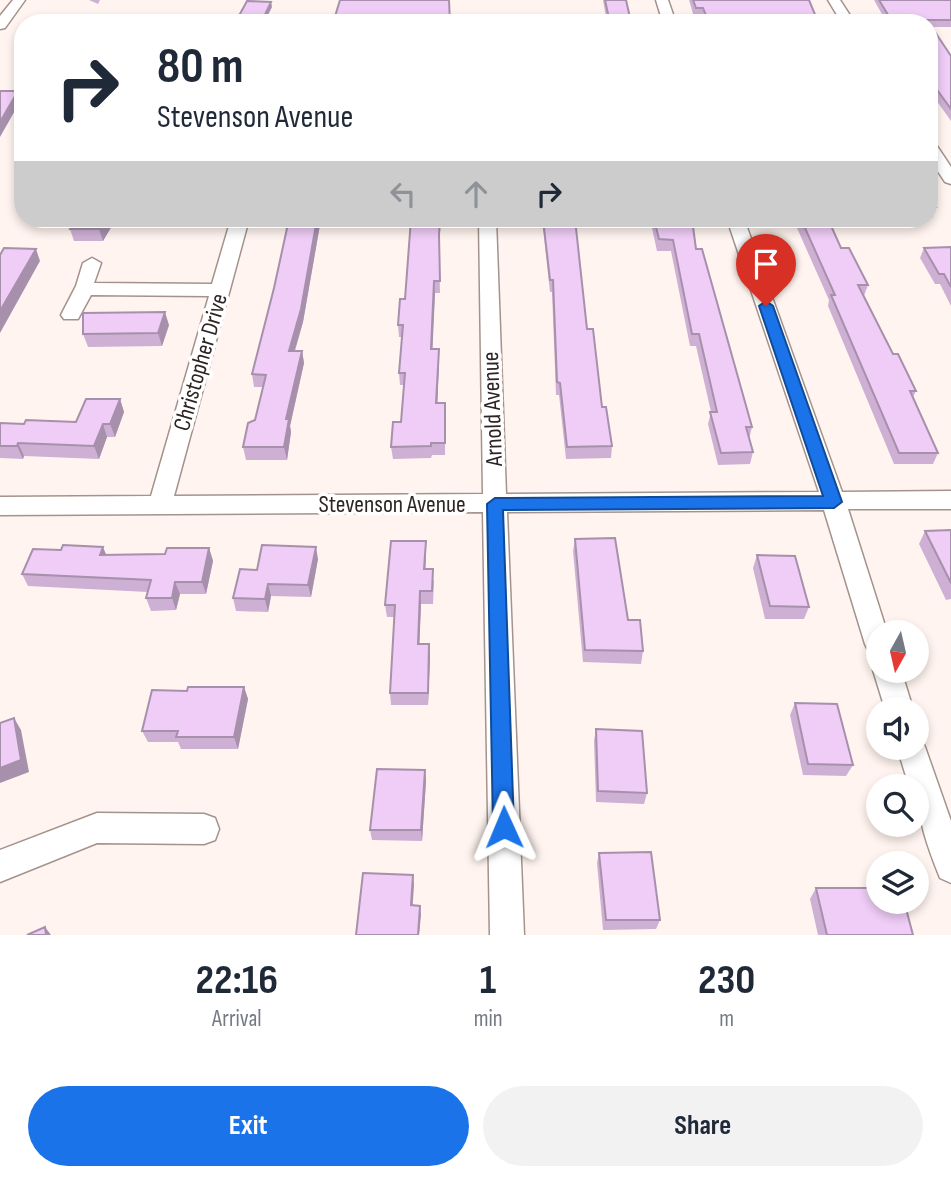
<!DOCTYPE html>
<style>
body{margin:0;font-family:"Sofia Sans Condensed",sans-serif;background:#f2f2f3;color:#1f2937;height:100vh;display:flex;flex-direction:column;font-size:26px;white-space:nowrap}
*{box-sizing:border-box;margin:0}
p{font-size:23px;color:#747a83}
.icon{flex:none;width:38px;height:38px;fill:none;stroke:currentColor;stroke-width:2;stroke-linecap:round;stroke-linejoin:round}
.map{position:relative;height:935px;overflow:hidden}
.panel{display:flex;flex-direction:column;background:#fff;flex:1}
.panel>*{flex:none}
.hud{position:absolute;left:14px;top:14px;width:924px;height:214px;border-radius:28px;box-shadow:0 4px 10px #0003;background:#fff;color:#1f2937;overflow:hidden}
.needle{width:46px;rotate:188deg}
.controls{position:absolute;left:866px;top:620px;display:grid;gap:14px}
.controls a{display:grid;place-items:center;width:63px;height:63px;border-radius:50%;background:#fff;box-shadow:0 4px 10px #0003;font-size:35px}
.pin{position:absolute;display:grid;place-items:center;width:60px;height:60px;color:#fff;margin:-72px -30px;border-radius:50% 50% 50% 0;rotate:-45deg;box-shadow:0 0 7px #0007}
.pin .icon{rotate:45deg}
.me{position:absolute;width:77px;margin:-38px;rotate:359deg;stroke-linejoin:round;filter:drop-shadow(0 0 5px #0008)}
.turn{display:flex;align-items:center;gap:24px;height:147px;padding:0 28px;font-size:32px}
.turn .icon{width:91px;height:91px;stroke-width:2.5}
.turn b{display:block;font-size:49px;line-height:60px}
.lanes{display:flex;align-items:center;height:66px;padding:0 28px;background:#0003;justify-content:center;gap:35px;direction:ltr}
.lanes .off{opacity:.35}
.eta{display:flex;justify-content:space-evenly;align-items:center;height:119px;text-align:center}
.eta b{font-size:42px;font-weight:700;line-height:49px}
.button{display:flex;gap:14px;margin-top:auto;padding:14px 28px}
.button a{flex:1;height:80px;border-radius:42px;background:#1a73e8;color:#fff;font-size:28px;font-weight:700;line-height:80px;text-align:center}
.button a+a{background:#f2f2f3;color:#1f2937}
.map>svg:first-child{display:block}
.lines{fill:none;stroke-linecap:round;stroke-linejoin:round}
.minor-casing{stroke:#a3938c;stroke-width:3}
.minor{fill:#fff;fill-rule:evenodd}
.wall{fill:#ceb0d4}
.shaded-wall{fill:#a790ac}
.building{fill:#efcdf6;stroke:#a790ac;stroke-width:2}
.route{fill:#1a73e8;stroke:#114b97;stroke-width:2}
.labels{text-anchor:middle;stroke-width:7;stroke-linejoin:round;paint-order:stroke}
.street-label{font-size:24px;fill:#2c2523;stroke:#fff}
</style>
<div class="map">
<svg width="951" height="935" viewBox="0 0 951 935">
<rect width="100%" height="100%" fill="#fff4ef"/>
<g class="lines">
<defs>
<path id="minor" d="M13,0H25L5,28L0,29V16Z
M656,0H668L676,23H663Z
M828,0H840L855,23H842Z
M929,141L935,143L951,167V184L945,182L929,158Z
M231,219H249L174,496L483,494L479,219H496L506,494L819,492L727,219H744L842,492L951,491V509H848L887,632H878V655L869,652L865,644L824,510L507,512L524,935H490L483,512L0,515V497L151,496L209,296L91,295L78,319H64L61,315L76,286L83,263L92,258L101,263L94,283L212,284Z
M878,661V670H901L913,709H885L873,670Z
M917,736L921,738L925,747L951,821V883L940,878C928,848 917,818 917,786H909L897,747H917Z
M97,813L204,814L215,818L219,829L215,840L204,844L97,843L0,882V850Z"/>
</defs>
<!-- minor casing -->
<use href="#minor" class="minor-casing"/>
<!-- minor -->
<use href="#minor" class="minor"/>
</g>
<!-- wall -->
<path class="wall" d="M89,0H100L98,4Z
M603,0H626L631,22L637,23H607Z
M689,0H809L816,17L826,23H704L701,17H694Z
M874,0H951V27H932L951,56V121L929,90V23H887Z
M929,195L936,207L932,218H929Z
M75,219H116L103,241H74L70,229Z
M289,219H321L303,322L295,351H302L304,363L290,426L291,432L287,460H246L243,447L255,420L263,387H254L252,374L274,288Z
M411,219H441L439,247L440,293H435L432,349L439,361L437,403H445V455H432L431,458L393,459L391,447L401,422L404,385H400L399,373L402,337H399L398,325L405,299Z
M542,219H575L587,329L602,407L612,446L611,458L566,459L559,395H556L552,292H550Z
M650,219H692L696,249L752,427L749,439L753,452L750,464L718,465L708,424L711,412L696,346H690L671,251H657Z
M793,219H828L841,248L868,285L864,296L893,354L916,391L913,397L938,453L933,464H894L828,306L829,300Z
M951,247V306L940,284H935L920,258L924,248Z
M169,325L162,346L88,347L83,334Z
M120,399L124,412L115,437H107L99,459L24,456L23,459L0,458V423L24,424L76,422Z
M951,530V599L946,600L919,544L925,531Z
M575,539L643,651L641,664L583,662L573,551Z
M426,541L425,569L434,581L433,604H421L419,644H429L430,656L428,705H391L390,693L394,617H387L385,605Z
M209,548L213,561L206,594H180L176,610L151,611L146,598L148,592L28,586L22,574L61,550L106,555L165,554Z
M757,555L809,607L804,619H765L753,568Z
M318,559L311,597L271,596L268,612L236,611L233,598L257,570Z
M244,687L248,699L238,749H181L178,742H148L142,731L187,691Z
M795,703L853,765L846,776L803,775L790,715Z
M596,729L647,793L644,804L596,802L594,741Z
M425,770L426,781L422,841L372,840L370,830Z
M599,853L660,920L656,929L603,930L597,863Z
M816,888L913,935H818L810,899Z"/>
<!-- shaded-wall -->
<path class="shaded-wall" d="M271,2L272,7L264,23H261Z
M18,91L21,100L0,137V122Z
M105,219H116L103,241L99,229Z
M317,219H321L303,322L291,363L289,351Z
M36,249L40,261L0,333V311Z
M434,281L435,293L432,361L431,349Z
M165,312L169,325L162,346L158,333Z
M439,349V361L437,415L436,403Z
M302,351L304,363L290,426L291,432L287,460L284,447L286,419Z
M120,399L124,412L115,437L110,424Z
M103,424L107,437L99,459L94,446Z
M18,443L24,456L23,459L17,446Z
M426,541V554L425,581L424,569Z
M103,547L108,559L100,555Z
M316,547L318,559L311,597L308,585Z
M209,548L213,561L206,594L202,582Z
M175,582L180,594L176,610L172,598Z
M268,584L271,596L268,612L265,599Z
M420,591L421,604L419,656L418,644Z
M429,644L430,656L428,705V693Z
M244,687L248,699L238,749L234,737Z
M14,718L21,730L29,772L0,783V768Z
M425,770L426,781L422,841L421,830Z
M413,875L414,885L412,915L411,905Z
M420,906L421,915L419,935H418Z
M45,927L51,935H46Z"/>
<!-- building -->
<path class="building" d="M340,0H449L450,23H333Z
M605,0H626L631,22L637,23H610Z
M693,0H809L816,17H822L826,23H709L703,8H696Z
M879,0H951V20H927L929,23H893Z
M247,1L271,2L261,23H235Z
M929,23L951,56V109L929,79Z
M0,91H18L0,122Z
M929,195L936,207H929Z
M75,219H105L99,229H70Z
M289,219H317L301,309L289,351H302L286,419H289L284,447H243L248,423L255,420L266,375L252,374L274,288Z
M411,219H440L439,235L440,281H434L431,349H439L436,403H445V443H431V446L391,447L393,422H401L405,373H399L403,325H398L400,299H405Z
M543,219H575L587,329H593L602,407H606L612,446L567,447L560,383L557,382L553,280H550Z
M654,219H692L696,249H702L752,427H746L753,452L721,453L710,412H717L699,334H692L673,240L659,239Z
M801,219H828L841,248H849L868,285H858L893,354H898L916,391H910L938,453H899L831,295H835Z
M951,247V287L944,274H939L924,248Z
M4,248L36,249L0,311V255Z
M165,312L158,333L83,334V313Z
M86,399H120L110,424H103L94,446L18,443L17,446H0V423L24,424L26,420L76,422Z
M951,530V583L925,531Z
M615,538L628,620H640L643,651L585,650L575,539Z
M391,541H426L424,569H433L432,591H420L418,644H429L428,693H390L395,605H385Z
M63,545L103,547L100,555L165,554L167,548H209L202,582H175L172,598H146L151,580L22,574L33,549L61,550Z
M262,545L316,547L308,585L268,584L265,599L233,598L240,569L257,570Z
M757,555L795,556L809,607L770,606Z
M188,687H244L234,737H176L178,731H142L152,690L187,691Z
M795,703L837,704L853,765L808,764Z
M14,718L21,760L0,768V723Z
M596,729L642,731L647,793L598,791Z
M377,769L425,770L421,830H370Z
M651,852L660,920H606L599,853Z
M363,873L413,875L411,905L420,906L418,935H356Z
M816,888H878V901H904L913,935H827Z
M45,927L46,935H27Z"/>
<!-- route -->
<path class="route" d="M766,301L773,306L842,502L834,508L503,510L514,827L511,835L504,838L496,835L493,827L487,504L495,498L823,496L759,306Z"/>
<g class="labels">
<!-- street labels -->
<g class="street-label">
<text transform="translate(200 362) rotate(-74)" y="8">Christopher Drive</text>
<text transform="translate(492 409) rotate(-92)" y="8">Arnold Avenue</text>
<text x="392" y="512">Stevenson Avenue</text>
</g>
</g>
</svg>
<div class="controls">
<a><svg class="needle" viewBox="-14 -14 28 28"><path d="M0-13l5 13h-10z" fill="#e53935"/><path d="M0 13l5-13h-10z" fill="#747a83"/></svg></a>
<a><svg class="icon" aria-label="sound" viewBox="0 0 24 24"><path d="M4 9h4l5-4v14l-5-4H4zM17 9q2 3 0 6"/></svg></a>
<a><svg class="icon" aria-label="search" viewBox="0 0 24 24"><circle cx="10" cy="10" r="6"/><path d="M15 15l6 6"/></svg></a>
<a><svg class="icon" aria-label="layers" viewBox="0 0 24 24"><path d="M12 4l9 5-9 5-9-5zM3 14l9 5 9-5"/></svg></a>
</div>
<div class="pin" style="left:766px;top:306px;background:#d93025"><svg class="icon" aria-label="arrive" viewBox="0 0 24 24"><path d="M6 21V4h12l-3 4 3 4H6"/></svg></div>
<svg class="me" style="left:504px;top:827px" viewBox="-20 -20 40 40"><path d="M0-17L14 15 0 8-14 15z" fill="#1a73e8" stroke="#fff" stroke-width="4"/></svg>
<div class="hud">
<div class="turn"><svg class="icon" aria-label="right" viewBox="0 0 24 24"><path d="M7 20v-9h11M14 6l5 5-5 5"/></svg><div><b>80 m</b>Stevenson Avenue</div></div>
<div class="lanes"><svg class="icon off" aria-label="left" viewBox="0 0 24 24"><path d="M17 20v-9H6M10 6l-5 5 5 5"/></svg><svg class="icon off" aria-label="ahead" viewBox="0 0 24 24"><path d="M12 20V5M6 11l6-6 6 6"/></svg><svg class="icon" aria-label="right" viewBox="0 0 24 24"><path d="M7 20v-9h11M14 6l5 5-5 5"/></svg></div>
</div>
</div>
<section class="panel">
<div class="eta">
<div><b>22:16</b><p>Arrival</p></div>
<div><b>1</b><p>min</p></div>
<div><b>230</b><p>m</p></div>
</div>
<div class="button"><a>Exit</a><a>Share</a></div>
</section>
